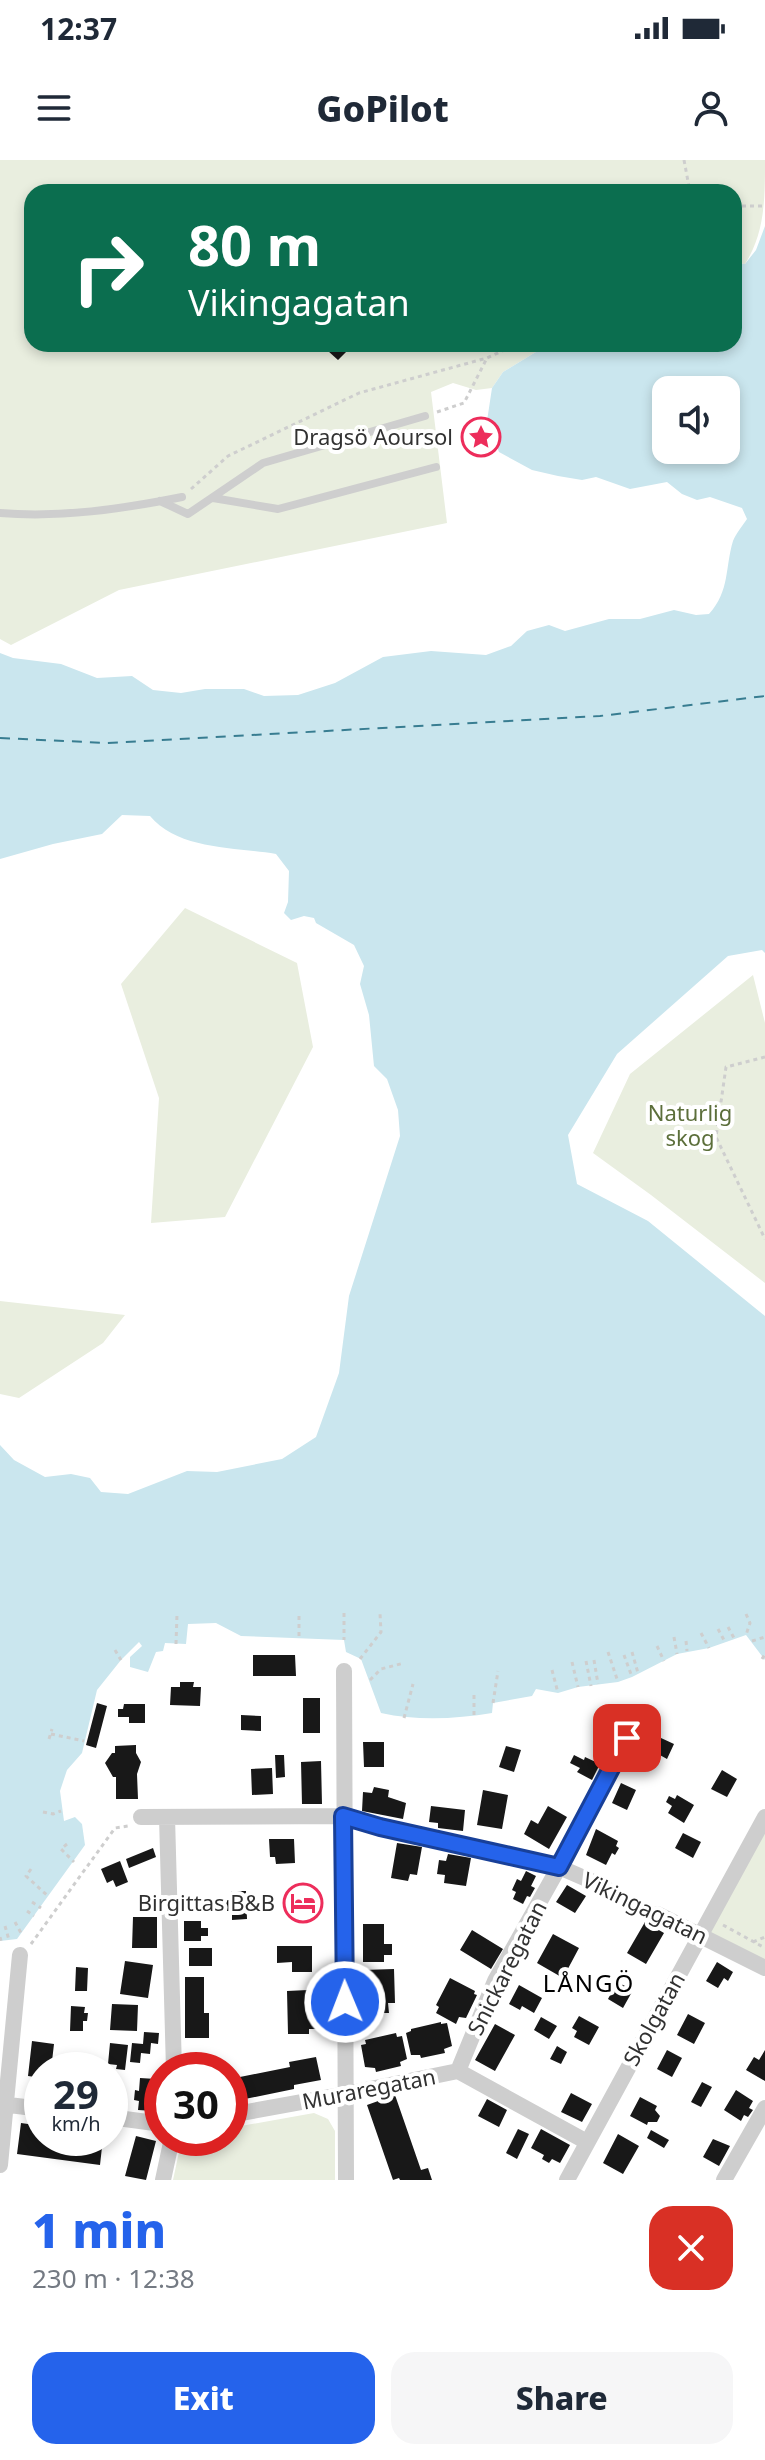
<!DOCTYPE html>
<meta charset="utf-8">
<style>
body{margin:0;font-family:"Noto Sans",sans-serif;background:#f6f6f7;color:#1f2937;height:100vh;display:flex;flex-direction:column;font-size:30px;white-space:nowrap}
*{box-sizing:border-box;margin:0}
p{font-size:26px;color:#747a83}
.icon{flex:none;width:44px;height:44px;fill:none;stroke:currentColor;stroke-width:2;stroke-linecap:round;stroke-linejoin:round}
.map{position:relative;height:2020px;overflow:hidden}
.drawer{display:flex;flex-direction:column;background:#fff;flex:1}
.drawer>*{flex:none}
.banner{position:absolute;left:24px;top:24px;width:718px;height:168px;border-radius:24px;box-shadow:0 4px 12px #0003;background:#0b6e4f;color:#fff;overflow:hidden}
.buttons{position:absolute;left:652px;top:216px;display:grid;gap:16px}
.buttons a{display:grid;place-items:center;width:88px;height:88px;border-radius:16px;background:#fff;box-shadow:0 4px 12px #0003;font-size:40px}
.speed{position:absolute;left:24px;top:1892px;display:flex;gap:16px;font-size:40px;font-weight:700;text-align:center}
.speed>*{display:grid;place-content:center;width:104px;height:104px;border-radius:50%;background:#fff;box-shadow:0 4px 12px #0003;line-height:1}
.speed small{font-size:20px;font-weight:400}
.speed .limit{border:12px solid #d22;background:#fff;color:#111}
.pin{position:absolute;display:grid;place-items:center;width:68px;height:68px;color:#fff;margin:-34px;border-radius:16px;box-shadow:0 4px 12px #0006}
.me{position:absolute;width:88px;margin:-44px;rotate:359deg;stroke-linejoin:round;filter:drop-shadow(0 0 6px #0008)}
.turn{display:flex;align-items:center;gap:28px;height:168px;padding:0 32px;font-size:36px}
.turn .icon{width:104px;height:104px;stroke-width:2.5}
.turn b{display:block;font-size:56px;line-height:68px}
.round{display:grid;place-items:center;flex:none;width:84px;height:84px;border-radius:24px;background:#f6f6f7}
.head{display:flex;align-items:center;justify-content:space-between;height:136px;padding:0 32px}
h1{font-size:48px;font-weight:800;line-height:60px;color:#2563eb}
.button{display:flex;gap:16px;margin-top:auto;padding:16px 32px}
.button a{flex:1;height:92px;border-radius:24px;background:#2563eb;color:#fff;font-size:32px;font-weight:800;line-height:92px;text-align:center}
.button a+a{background:#f6f6f7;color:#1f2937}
.status{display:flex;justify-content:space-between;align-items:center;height:56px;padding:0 40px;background:#fff;direction:ltr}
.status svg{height:22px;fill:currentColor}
header{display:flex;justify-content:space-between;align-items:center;height:104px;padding:0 32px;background:#fff;font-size:36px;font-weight:800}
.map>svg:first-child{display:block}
.green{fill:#e9eedf}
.water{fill:#cae6ee;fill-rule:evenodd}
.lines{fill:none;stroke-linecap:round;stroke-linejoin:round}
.ferry{stroke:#387d91;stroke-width:2;stroke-dasharray:10 8;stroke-linecap:butt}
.building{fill:#181818}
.path{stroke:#cecece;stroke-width:3;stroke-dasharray:4 4;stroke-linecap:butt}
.service{stroke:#cecece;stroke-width:8}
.minor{stroke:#cecece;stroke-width:16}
.route-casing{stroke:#184099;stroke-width:20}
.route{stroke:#2563eb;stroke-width:14}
.labels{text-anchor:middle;stroke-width:8;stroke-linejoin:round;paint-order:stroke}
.poi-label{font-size:22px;fill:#313131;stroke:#fff;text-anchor:end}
.park-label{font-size:22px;fill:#5c6f3b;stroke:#fff}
.street-label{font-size:22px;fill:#313131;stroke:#fff}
.neighbourhood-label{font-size:24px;letter-spacing:2px;fill:#000;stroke:#fff}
</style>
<div class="status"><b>12:37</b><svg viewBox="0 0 49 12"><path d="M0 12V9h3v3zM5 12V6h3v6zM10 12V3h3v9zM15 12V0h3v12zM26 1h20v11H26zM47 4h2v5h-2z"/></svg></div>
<header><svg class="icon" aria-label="menu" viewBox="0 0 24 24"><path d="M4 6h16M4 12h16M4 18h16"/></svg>GoPilot<svg class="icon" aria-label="person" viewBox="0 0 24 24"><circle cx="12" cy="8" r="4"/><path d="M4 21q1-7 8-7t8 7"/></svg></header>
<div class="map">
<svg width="765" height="2020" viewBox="0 0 765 2020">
<rect width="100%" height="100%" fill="#fff"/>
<!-- green -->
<path class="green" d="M0,0H765C765,39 765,72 745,104L734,103V32H32V184H549L503,212L492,228L476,230L453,223L431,232L447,363L119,430L11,485L0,479Z
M185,748L297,803L313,887L225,1057L151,1063L159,938L121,824Z
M753,815L765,863V1123L651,1035L593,993L630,914Z
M0,1141L125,1155L103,1183L19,1238L0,1234Z
M765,1671V1802L709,1773Z
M314,1953L328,1959L335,1971V2020H173L182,1978H230V1968Z"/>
<!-- water -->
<path class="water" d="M765,66V793L762,790L728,796L617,894L568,975L577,1024L648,1061L765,1156V1500L746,1475L709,1488L677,1494L632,1517L618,1522L578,1527L558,1533L536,1529L532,1536L493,1543L492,1553C456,1559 417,1561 381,1553L361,1499L346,1492L344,1480L241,1476L216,1463L188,1464L186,1484L165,1483L163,1491L156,1492L148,1512L130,1507V1497L142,1486L139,1482L121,1500L97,1530L82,1593L67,1610L60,1631L64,1661L75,1657L82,1664L85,1685L17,1779L0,1781V1285L14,1300L45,1317L71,1314L90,1318L101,1332L128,1334L187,1311L217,1312L282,1299L316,1277L339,1213L349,1136L400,976L398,950L387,919L374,906L369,855L360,824L364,806L354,785L316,763L314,758L304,756L291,760L284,753L288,742L289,711L276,694C235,687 178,690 150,656L122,655L102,674L53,684L0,699V493L13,498L61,504L97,518L132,516L153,530L181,533L205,529H244L264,536L298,535L335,523L383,497L431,491L486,495L511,486L527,471L549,465L565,471L609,459H640L674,450L696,455L709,454C730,431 725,407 733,381C736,374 742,366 747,359L742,348L710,337L697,340L682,334L667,322L630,329L596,317L582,320L558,316L532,310L499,292L487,261L492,228L503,212L549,184H734V129H736L737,126L734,125V103L745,104L756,90ZM666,230H726V290H666Z"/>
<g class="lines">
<!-- ferry -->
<path class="ferry" d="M0,578L107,583L600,556L765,536"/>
</g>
<!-- building -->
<path class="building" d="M335,184H342L348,190L338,200L328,191Z
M253,1495H295L296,1516H253Z
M180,1522H194L193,1527H201L200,1546L170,1545L171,1527H180Z
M303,1538H320V1573H303Z
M97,1543L107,1546L96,1588L86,1585Z
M124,1544H145V1563H129V1557H118V1549H123Z
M241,1555L261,1556V1571L241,1570Z
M648,1572L674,1584L667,1599L658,1594L653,1603L644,1599L646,1594L639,1591Z
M363,1582H384V1607H364Z
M136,1585V1593L141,1602L137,1614L138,1639H116V1617H113L105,1603L112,1593H115V1586Z
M506,1586L521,1590L514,1612L499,1607Z
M275,1595H284L285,1617L276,1618Z
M574,1595L584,1600L585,1597L600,1604L592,1620L577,1612L580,1608L570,1603Z
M321,1601L322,1644H302L301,1602Z
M272,1608L273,1634L252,1635L251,1609Z
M722,1610L737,1619L727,1637L711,1629Z
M621,1623L636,1630L627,1650L612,1643Z
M374,1627L389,1630L388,1637L406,1643L403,1659L362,1651L363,1632L372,1633Z
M483,1630L508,1635L502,1669L477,1665Z
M677,1635L694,1645L684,1663L668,1653L672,1646L666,1642L669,1636L675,1639Z
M431,1646L465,1650L463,1671L438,1668V1663L429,1662Z
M548,1646L567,1657L549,1689L524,1674L531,1660L538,1664Z
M596,1669L618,1681L616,1686L619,1688L615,1695L612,1693L606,1705L586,1695Z
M683,1673L701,1682L693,1698L675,1688Z
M269,1679H294L295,1703L276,1704L275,1697H270Z
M397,1683L422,1687L417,1715L410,1714L408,1721L391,1718Z
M153,1688L156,1697L129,1708L126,1699Z
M448,1694L471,1698L466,1726L444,1723L445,1715L437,1714L439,1700L446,1701Z
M120,1701L128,1722L116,1727L113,1720L107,1723L101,1709Z
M526,1711L536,1716L531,1726L535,1728L530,1737L527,1736L523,1744L513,1739L516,1732L512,1730L517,1719L521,1721Z
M567,1725L586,1736L575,1753L556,1742Z
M231,1731H246L247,1759L232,1760V1751H227L226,1740H231Z
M311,1733V1755L294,1756L293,1734Z
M133,1757H157V1788H132Z
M184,1761H201V1768H208V1776H201V1781H184Z
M645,1762L664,1773L646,1804L627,1793Z
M363,1764H384V1784H392V1795H384V1802H363Z
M472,1770L503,1789L491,1809L460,1790Z
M553,1774L579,1788L563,1818L537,1803Z
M277,1786H312V1812H292V1802L277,1803Z
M189,1788H212V1806H189Z
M125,1801L153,1805L148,1838L120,1834Z
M717,1802L733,1812L728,1821L724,1818L718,1828L706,1821Z
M76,1807L88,1808L87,1831H75Z
M394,1809L395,1843H388L389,1853H368V1843H364L363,1810Z
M185,1817H204V1853H209V1878H185Z
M450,1818L475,1831L474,1834L477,1835L466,1858L459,1857L456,1864L436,1853L439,1847L436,1845Z
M617,1822L633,1830L623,1848L608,1839Z
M519,1825L542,1838L534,1853L522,1846L520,1850L509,1844Z
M308,1830L309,1836H322V1850H308L309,1855H322V1869H309V1874H288L287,1831Z
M112,1844L138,1845L137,1871L110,1870Z
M71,1846L85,1847L84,1853H88L87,1861H83V1871H70Z
M688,1854L705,1863L694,1884L677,1875Z
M579,1856L599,1867L589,1885L574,1877L577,1871L572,1868Z
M541,1857L557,1866L549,1879L534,1870Z
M441,1862V1864L447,1863L452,1886L444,1889L445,1893L421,1898L420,1895H411L406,1873L411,1871V1869Z
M495,1864L515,1875L495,1911L475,1900Z
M144,1872L159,1873L158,1884L151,1883L150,1894L141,1893L140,1903L130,1902L132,1883L143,1884Z
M396,1873L397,1877L402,1876L407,1899L400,1902L401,1906L376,1912L375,1908L365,1907L361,1885L366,1884L365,1880Z
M32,1881L54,1884L51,1910H42V1918L28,1916Z
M110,1883L128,1885L125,1910L116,1909L117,1905L108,1904Z
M557,1886L567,1892L561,1904L550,1899Z
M667,1890L682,1898L672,1917L657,1909Z
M765,1890V1921L746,1910L754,1897L759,1900Z
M316,1897L321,1920L294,1925V1929L230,1942V1919L290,1907L289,1902Z
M140,1918L156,1919L154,1951L138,1950L139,1941L134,1940L135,1930L139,1931Z
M702,1922L712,1927L701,1947L691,1942Z
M736,1930L753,1941L749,1948L753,1950L748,1957L744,1955L741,1961L724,1950Z
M571,1933L592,1944L582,1962L561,1952Z
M395,1935L421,2010L428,2008L432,2020H400L399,2018L393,2020L367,1945Z
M640,1937L657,1946L655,1950L660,1956L657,1962H648L647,1965L630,1956Z
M487,1939L507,1950L499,1967L478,1956Z
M21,1963L42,1966V1978H103L100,2005L17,1994Z
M518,1969L529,1974L517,1999L506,1993Z
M541,1969L570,1985L560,2003L552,1999L549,2003L542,1999L544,1995L531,1988Z
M651,1970L669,1980L664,1988L647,1978Z
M618,1974L639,1986L623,2014L603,2003Z
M136,1976L156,1981L146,2020L125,2016Z
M713,1979L730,1986L719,2006L703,1997Z"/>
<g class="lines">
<!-- path -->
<path class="path" d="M684,0L690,32
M734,46H765
M437,252L464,243L487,198
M191,329L228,296L359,233L487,198L517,184
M765,897L726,907L716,977L765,1079
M344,1453V1480
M746,1454L750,1463L746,1475
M299,1456V1479
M728,1467L735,1480
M718,1469L725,1482
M701,1473L709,1488
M674,1477L677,1494
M686,1481L687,1491
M752,1481L765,1477
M176,1484L177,1454
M657,1486L664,1501
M115,1490L121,1500
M608,1492L618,1522
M632,1492L638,1513
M624,1495L632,1517
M360,1499L381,1472L380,1453
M762,1499L765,1494
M594,1500L598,1524
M586,1501L591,1526
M572,1502L578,1527
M552,1510L558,1533
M370,1520L381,1509L404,1503
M474,1535V1556
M493,1543L498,1511
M404,1558L413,1524
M51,1574L84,1581
M49,1579L52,1569
M43,1652L53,1654L61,1651
M67,1684L61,1689L74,1702
M31,1709L26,1716L49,1737
M618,1734L643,1747
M32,1742L41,1748
M27,1751L34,1756
M15,1762L21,1773
M723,1765L765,1788
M5,1766L9,1780
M0,1777L1,1781
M753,1782L765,1777
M31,1784L115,1668L128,1666"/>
<!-- service -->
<path class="service" d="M213,338L278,349L436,307
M160,341L188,354L263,303L425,256
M0,353C61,358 122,349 182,337"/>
<!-- minor -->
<path class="minor" d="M344,1511L346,2020
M141,1657L343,1656L380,1667L559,1707L605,1727
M167,1657L174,1910
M657,1754L765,1808
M458,1911L495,1821L559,1707L627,1578
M0,1944L42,1949
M230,1955L346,1934L458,1911L587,1982
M110,1957L162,1964
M0,2005L20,1795
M163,2020L172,1978
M567,2020L765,1657
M724,2020L765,1948"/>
</g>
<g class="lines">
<defs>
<path id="route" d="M345,1842L343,1656L380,1667L559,1707L627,1578"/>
</defs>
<!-- route casing -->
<use href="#route" class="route-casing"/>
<!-- route -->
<use href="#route" class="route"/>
</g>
<!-- icons -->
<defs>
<symbol id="sight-ring" viewBox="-11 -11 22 22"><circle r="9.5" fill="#fff" stroke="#ed2d5b" stroke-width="1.5"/><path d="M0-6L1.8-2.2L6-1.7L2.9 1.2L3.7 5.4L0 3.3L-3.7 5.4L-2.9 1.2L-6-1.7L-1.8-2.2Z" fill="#ed2d5b"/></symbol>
<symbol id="hotel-ring" viewBox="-11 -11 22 22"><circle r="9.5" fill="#fff" stroke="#ed2d5b" stroke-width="1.5"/><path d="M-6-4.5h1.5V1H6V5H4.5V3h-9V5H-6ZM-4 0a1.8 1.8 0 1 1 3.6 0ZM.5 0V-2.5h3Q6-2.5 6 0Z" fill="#ed2d5b"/></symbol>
</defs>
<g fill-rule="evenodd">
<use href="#sight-ring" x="459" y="255" width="44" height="44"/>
<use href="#hotel-ring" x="281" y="1721" width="44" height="44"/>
</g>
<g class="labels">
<!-- poi labels -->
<g class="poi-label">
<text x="453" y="285">Dragsö Aoursol</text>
<text x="275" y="1751">Birgittas B&amp;B</text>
</g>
<!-- park labels -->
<g class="park-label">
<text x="690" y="961">Naturlig<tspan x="690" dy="25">skog</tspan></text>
</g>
<!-- street labels -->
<g class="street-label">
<text transform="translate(645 1748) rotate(26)" y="8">Vikingagatan</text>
<text transform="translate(507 1808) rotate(-63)" y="8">Snickaregatan</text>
<text transform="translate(654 1859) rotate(-61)" y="8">Skolgatan</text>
<text transform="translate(369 1929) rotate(-11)" y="8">Muraregatan</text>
</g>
<!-- neighbourhood labels -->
<g class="neighbourhood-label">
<text x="589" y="1832">LÅNGÖ</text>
</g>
</g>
</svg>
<div class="buttons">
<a><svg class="icon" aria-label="sound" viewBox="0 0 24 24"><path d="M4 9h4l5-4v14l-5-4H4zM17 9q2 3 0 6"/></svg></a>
</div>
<div class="speed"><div>29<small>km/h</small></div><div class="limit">30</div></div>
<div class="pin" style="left:627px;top:1578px;background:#d93025"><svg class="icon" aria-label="arrive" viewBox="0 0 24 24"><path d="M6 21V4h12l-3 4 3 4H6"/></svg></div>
<svg class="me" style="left:345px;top:1842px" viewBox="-20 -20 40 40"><circle r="17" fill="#2563eb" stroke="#fff" stroke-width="3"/><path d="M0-11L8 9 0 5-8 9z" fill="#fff"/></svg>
<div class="banner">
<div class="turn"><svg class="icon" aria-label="right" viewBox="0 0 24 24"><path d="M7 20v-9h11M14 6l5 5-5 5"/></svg><div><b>80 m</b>Vikingagatan</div></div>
</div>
</div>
<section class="drawer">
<div class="head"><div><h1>1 min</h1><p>230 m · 12:38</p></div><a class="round" style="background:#d93025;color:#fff"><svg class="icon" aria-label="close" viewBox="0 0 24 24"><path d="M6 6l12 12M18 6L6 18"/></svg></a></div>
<div class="button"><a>Exit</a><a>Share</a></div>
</section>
